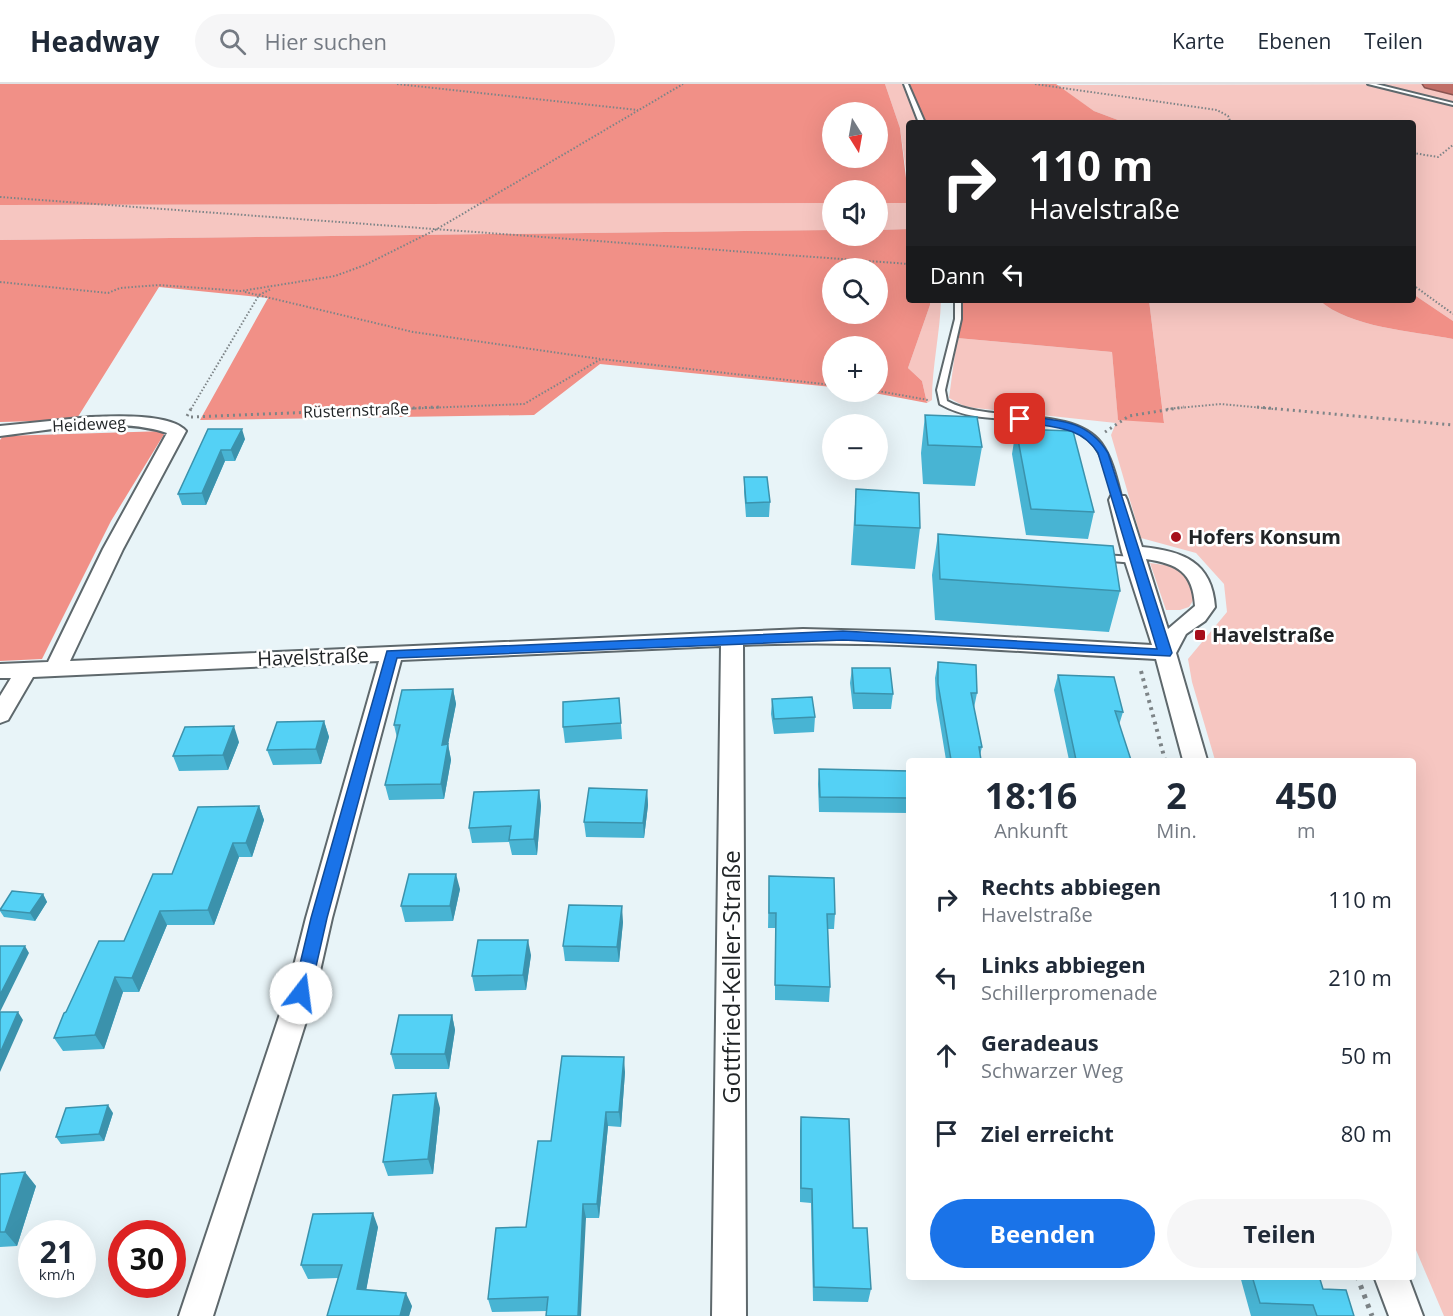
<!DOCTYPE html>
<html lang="de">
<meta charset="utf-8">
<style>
body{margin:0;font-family:"Open Sans",sans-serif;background:#f6f6f7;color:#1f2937;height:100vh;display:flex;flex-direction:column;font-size:22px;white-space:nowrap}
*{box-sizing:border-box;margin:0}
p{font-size:20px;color:#747a83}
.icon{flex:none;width:33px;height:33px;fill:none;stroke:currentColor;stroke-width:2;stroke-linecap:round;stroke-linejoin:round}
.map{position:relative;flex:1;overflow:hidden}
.panel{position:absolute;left:906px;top:674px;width:510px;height:522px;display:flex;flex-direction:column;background:#fff;border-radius:6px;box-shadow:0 6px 24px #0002}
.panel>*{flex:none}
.banner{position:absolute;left:906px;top:36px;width:510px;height:183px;border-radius:6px;box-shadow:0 6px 24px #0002;background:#202124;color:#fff;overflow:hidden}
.needle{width:39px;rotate:169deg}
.tools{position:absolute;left:822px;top:18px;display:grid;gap:12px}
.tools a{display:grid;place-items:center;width:66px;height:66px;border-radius:50%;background:#fff;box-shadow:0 6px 24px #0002;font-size:30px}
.speed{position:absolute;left:18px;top:1136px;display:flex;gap:12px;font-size:30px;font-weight:700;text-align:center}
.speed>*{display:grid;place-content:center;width:78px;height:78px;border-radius:50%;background:#fff;box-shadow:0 6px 24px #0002;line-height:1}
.speed small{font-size:15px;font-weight:400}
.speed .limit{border:9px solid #d22;background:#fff;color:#111}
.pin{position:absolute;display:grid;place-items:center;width:51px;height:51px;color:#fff;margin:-26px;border-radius:12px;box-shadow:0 3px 9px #0006}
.me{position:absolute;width:66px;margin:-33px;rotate:15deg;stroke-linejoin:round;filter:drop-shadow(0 0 4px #0008)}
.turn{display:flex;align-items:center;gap:21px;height:126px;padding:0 24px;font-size:27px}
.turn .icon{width:78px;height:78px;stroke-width:2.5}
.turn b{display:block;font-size:42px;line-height:51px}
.then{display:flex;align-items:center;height:57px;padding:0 24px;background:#0003;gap:12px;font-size:22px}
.eta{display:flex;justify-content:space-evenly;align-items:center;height:102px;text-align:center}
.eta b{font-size:36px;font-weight:700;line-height:42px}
.cta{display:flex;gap:12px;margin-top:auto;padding:12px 24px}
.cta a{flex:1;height:69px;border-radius:36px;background:#1a73e8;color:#fff;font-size:24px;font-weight:700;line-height:69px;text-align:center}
.cta a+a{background:#f6f6f7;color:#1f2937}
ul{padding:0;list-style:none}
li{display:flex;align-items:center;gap:18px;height:78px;padding:0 24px}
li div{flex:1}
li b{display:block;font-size:22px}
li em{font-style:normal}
header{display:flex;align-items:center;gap:36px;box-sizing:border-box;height:84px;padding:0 30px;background:#fff;border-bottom:2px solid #e0e1e3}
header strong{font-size:28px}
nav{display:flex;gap:33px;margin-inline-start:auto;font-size:21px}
.search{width:420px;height:54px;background:#f6f6f7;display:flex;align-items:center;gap:15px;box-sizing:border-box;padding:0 21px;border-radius:33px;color:#747a83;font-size:22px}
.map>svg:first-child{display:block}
.green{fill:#f6c6c1}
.forest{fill:#f19087;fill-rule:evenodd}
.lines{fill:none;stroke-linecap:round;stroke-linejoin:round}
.lane-casing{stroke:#5e686c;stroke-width:4}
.street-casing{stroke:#5e686c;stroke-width:4}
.highway-casing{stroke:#885451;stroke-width:3}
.path-far3{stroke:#7d8487;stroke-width:2;stroke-dasharray:1.5 2;stroke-linecap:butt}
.path-far2{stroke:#7d8487;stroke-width:3;stroke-dasharray:2 4;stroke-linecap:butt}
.path-far1{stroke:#7d8487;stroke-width:4;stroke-dasharray:3 4.5;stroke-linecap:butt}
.path{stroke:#7d8487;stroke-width:5;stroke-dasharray:4 6;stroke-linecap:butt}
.lane{fill:#fff;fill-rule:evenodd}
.street{fill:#fff;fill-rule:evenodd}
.highway{fill:#c06e67;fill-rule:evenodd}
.wall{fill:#48b4d3}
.shaded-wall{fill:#3b92ac}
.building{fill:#54d1f5;stroke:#3b92ac;stroke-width:1.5}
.route{fill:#1a73e8;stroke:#114b97;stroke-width:1.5}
.poi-dot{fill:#a60e1b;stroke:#fff;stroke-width:2}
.labels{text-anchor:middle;stroke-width:5;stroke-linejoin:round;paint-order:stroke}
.far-street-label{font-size:16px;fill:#212527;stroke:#fff}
.poi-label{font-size:20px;font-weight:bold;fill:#212527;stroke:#fff;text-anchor:start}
.street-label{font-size:20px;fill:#212527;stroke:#fff}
.near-street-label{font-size:24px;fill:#212527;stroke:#fff}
</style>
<header>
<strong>Headway</strong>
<div class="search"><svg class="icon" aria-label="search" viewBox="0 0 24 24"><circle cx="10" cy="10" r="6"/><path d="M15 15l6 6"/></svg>Hier suchen</div>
<nav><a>Karte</a><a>Ebenen</a><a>Teilen</a></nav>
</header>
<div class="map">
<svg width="1453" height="1232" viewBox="0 0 1453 1232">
<rect width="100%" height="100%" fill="#e8f4f8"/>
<!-- green -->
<path class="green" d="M885,0H909L923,39H909V108L900,44Z
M1453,0V237L1413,210V39H1126L1094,27L1056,1Z
M832,119V146L0,156V121Z
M878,119H909V145L878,146Z
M930,216H941C940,250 932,282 932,316L927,319L922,297L908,284L930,221Z
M1149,216H1319C1350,244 1413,247 1453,255V1232H1444L1413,1159V676H1215L1192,598L1188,575L1227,528L1224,500L1196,469L1141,454L1111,351L1116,339L975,324L964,322L949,314L957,254L1112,268L1118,335L1164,338Z
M1150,479C1182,483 1183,483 1196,512L1189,523L1180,526H1166Z"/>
<!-- forest -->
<path class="forest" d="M0,0H885L900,44L909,119H878V106H832V119L0,121ZM878,28V74H832V28Z
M909,0H1056L1094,27L1126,39H923Z
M909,145V216H930V221L908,284L922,297L927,319L869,308H878V262H832V303L600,280L534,331L200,336L268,214L159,203L76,336L0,338V156L832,146V152H878V146ZM832,184H878V230H832Z
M1413,210L1453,237V255C1413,247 1350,244 1319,216H1413Z
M963,216H1149L1164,339L1118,336L1112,268L957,254Z
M166,347L111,437L42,575L0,577V356L3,352Z"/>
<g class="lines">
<defs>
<path id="lane" d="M904,0H908L925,39H919Z
M1368,0H1376L1453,19V21Z
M955,216H961V235L945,306L947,317C989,340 1072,321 1101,359C1113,376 1117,397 1122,416L1121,418L1118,419L1114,416C1109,399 1106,379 1096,364C1074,331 1009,338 975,332C962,330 951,326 940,320L937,306L955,235Z
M1102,471L1135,473L1140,476L1135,479L1099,476L1097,474Z"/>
<path id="street" d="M90,333C112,332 171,329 186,347L123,465L70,577L803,545L915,548L1152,561L1122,468L1109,416L1111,412H1125L1127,416L1142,463C1183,467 1212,478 1215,523L1205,537L1186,550L1176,569L1207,676H1183L1156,575C1018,568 880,555 743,561L746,1232H712L721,562L401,576L332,834L315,909L213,1232H179L287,909L306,834L379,577L33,593L8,636L0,639V612L11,594H0V580L48,578L103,465L167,349C115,332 53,346 0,352V342ZM1146,475C1178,480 1193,488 1195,522L1168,545Z
M1374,1192H1408L1423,1232H1389Z"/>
<path id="highway" d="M1423,0H1453V10L1425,3Z"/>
</defs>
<!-- lane casing -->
<use href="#lane" class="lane-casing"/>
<!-- street casing -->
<use href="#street" class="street-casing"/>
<!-- highway casing -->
<use href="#highway" class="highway-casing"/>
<!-- path-far3 -->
<path class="path-far3" d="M397,0L638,26
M1035,0L1217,26L1228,32L1231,39
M1413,69L1438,73L1453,61
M0,113L909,180
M0,198L108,209L120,204L159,201L241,207L335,192L365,181L437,145L683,0
M1413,201L1453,230
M245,208L413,248L600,275
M878,307L928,316
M191,325L259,211L271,205
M401,325L524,320L601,275L832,301
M1167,325L1221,320L1274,325"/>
<!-- path-far2 -->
<path class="path-far2" d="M1257,323L1453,341
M187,332L192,323
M191,333L440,323
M1105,348L1129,332L1184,323"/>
<!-- path-far1 -->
<path class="path-far1" d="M1141,587L1165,676"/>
<!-- path -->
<path class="path" d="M1357,1192L1372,1232"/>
<!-- lane -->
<use href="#lane" class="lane"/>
<!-- street -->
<use href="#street" class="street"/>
<!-- highway -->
<use href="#highway" class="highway"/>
</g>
<!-- wall -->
<path class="wall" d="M925,331L982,363L975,402L923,400L921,369Z
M208,345L245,355L235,377H225L206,421H182L178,410Z
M1016,345L1094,428L1088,455L1026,451L1012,370Z
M744,393L770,418L769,433H746L744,407Z
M856,405L920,444L915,485L851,481Z
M938,450L1120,507L1109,548L935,536L932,491Z
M938,578L977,609L974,624L982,663L980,671L981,676H946L936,615L935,594Z
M852,584L893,610L891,625H853L850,599Z
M1058,591L1123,628L1119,641L1131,676H1069L1054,606Z
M453,605L456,620L448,660L451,676L444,715L389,716L385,701L397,654L394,641Z
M619,614L622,655L565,659L563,643Z
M772,615L815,633L814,648L774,650L771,630Z
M324,637L329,653L321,680L273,681L267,666Z
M239,658L228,686L179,687L173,672Z
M819,685L909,687V729L819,728L818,700Z
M539,706L541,722L537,771H512L509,758L472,759L469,744Z
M647,706L648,721L644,754L586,753L584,738Z
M259,722L264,736L252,773H239L214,841H167L139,908H123L104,965L63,967L54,954L172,790Z
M769,792L835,830L834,845H828L830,903L829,918L775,916V844H768Z
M460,805L453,837L405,838L401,822Z
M43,810L47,818L35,837L4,833L0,827V824Z
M623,838L619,878L565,877L563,862Z
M531,871L526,906L475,907L472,892Z
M452,931L455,946L449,985H395L391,970Z
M625,988L621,1043L608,1042L599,1134H586L547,1227L492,1228L488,1215L526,1143L551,1057Z
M440,1024L433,1090L388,1092L383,1078Z
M113,1029L104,1057L61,1060L56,1053Z
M801,1033L853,1144L871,1205L868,1218L813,1217L811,1119L800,1118V1047Z
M0,1090L36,1102L17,1162L0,1163Z
M378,1143L366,1206L412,1222L409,1232H327L338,1194L308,1195L301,1181Z
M1240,1192H1319L1323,1205L1354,1232H1251Z"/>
<!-- shaded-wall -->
<path class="shaded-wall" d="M242,345L245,355L235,377L231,366Z
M221,366L225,377L206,421L202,409Z
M453,605L456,620L445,676L442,661Z
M324,637L329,653L321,680L316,665Z
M234,642L239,658L228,686L223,671Z
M448,660L451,676L444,715L441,700Z
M539,706L541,722L537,771L534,755Z
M647,706L648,721L644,754L643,739Z
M259,722L264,736L252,773L246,759Z
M233,759L239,773L214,841L208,826Z
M456,790L460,805L453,837L450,822Z
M43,810L47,818L35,837L30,829Z
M622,822L623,838L619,878L617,863Z
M160,827L167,841L139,908L132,894Z
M528,856L531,871L526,906L523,891Z
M25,862L29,869L0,928V911Z
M115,893L123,908L104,965L95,951Z
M18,928L23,936L0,988V969Z
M452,931L455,946L449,985L445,970Z
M624,973L625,988L621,1043L619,1028Z
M436,1009L440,1024L433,1090L428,1075Z
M108,1021L113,1029L104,1057L99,1050Z
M606,1028L608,1042L599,1134L597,1120Z
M25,1088L36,1102L17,1162L5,1148Z
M583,1120L586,1134L581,1232H578Z
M373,1129L378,1143L364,1218L357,1205Z
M406,1209L412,1222L409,1232H400Z"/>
<!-- building -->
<path class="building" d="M925,331L977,333L982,363L928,361Z
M208,345H242L231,366H221L202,409L178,410Z
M1016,345L1073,347L1094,428L1031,425Z
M744,393H767L770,418L746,419Z
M856,405L919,409L920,444L855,441Z
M938,450L1113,462L1120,507L940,495Z
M938,578L976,581L977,609H971L982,663H979L981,676H951L938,600Z
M852,584H890L893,610L854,609Z
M1058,591L1114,593L1123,628L1115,627L1131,676H1076Z
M453,605L442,661L448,660L441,700L385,701L400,641H394L402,606Z
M812,613L815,633L774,635L772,615Z
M619,614L621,639L563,643V618Z
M324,637L316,665L267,666L277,638Z
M234,642L223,671L173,672L185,643Z
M819,685L909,687V714L820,713Z
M589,704L647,706L643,739L584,738Z
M539,706L534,755L509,756L511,742L469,744L474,708Z
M259,722L246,759H233L208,826L160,827L132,894L115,893L95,951L54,954L64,929L66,928L99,857H124L153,790H172L198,723Z
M409,790H456L450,822H401Z
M769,792L834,794L835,830H827L830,903L775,901L776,829H769Z
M12,807L43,810L30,829L0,826Z
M569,821L622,822L617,863L563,862Z
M478,856H528L523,891L472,892Z
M0,862H25L0,911Z
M0,928H18L0,969Z
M399,931H452L445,970H391Z
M562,972L624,973L619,1028H606L597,1120H583L578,1232H546L548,1213L488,1215L496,1144L526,1143L538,1057H551Z
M436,1009L428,1075L383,1078L393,1011Z
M108,1021L99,1050L56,1053L66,1024Z
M801,1033L849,1035L853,1144H867L871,1205L814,1203L812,1105L801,1104Z
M25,1088L5,1148H0V1090Z
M373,1129L357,1205L406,1209L400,1232H327L342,1181H301L313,1130Z
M1252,1192H1319L1323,1205L1346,1206L1354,1232H1317L1313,1221L1260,1219Z"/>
<!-- route -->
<path class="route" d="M1020,332C1057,336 1087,335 1108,369L1172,569L1170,572L843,556L397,574L327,834L310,909L307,914L301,916L295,914L293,909L311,834L387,567L843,547L1157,565L1098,369C1079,339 1047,344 1017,337V333Z"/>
<!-- markers -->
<g class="poi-dot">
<circle cx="1176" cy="453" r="6"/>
<rect x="1194" y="545" width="12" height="12" rx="3"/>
</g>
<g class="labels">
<!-- far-street labels -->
<g class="far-street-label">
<text transform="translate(356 326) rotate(-2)" y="6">Rüsternstraße</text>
<text transform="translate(89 340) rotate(-3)" y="6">Heideweg</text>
</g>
<!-- poi labels -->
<g class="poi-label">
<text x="1188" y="460">Hofers Konsum</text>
<text x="1212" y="558">Havelstraße</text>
</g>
<!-- street labels -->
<g class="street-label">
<text transform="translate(313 573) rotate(-2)" y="7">Havelstraße</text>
</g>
<!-- near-street labels -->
<g class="near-street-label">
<text transform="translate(732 893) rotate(-90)" y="8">Gottfried-Keller-Straße</text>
</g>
</g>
</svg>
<div class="tools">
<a><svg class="needle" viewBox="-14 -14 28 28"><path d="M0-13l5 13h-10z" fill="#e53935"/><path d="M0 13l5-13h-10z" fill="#747a83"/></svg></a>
<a><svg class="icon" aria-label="sound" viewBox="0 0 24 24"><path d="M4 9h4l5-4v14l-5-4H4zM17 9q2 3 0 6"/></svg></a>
<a><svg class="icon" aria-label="search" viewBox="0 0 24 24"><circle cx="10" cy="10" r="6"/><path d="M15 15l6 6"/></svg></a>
<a>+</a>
<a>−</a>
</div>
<div class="speed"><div>21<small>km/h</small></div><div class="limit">30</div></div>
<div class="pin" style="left:1020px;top:335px;background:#d93025"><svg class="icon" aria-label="arrive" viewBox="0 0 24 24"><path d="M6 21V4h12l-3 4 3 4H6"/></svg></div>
<svg class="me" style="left:301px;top:909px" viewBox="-20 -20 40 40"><circle r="19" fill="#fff"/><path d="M0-13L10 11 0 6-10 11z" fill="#1a73e8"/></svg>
<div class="banner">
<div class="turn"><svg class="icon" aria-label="right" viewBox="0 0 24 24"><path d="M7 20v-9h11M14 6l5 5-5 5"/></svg><div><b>110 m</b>Havelstraße</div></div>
<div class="then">Dann<svg class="icon" aria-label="left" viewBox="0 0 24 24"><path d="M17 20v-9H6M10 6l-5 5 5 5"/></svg></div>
</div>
<section class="panel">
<div class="eta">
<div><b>18:16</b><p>Ankunft</p></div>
<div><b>2</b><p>Min.</p></div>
<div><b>450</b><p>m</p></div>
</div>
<ul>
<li><svg class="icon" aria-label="right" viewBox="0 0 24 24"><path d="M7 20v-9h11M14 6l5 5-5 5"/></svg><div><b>Rechts abbiegen</b><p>Havelstraße</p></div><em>110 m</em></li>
<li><svg class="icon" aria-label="left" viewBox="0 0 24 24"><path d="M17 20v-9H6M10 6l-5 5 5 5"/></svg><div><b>Links abbiegen</b><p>Schillerpromenade</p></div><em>210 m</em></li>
<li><svg class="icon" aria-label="ahead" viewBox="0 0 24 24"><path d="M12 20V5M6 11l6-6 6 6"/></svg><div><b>Geradeaus</b><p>Schwarzer Weg</p></div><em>50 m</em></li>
<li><svg class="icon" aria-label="arrive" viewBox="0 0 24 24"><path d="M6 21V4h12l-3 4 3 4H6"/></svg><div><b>Ziel erreicht</b></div><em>80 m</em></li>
</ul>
<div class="cta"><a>Beenden</a><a>Teilen</a></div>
</section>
</div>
